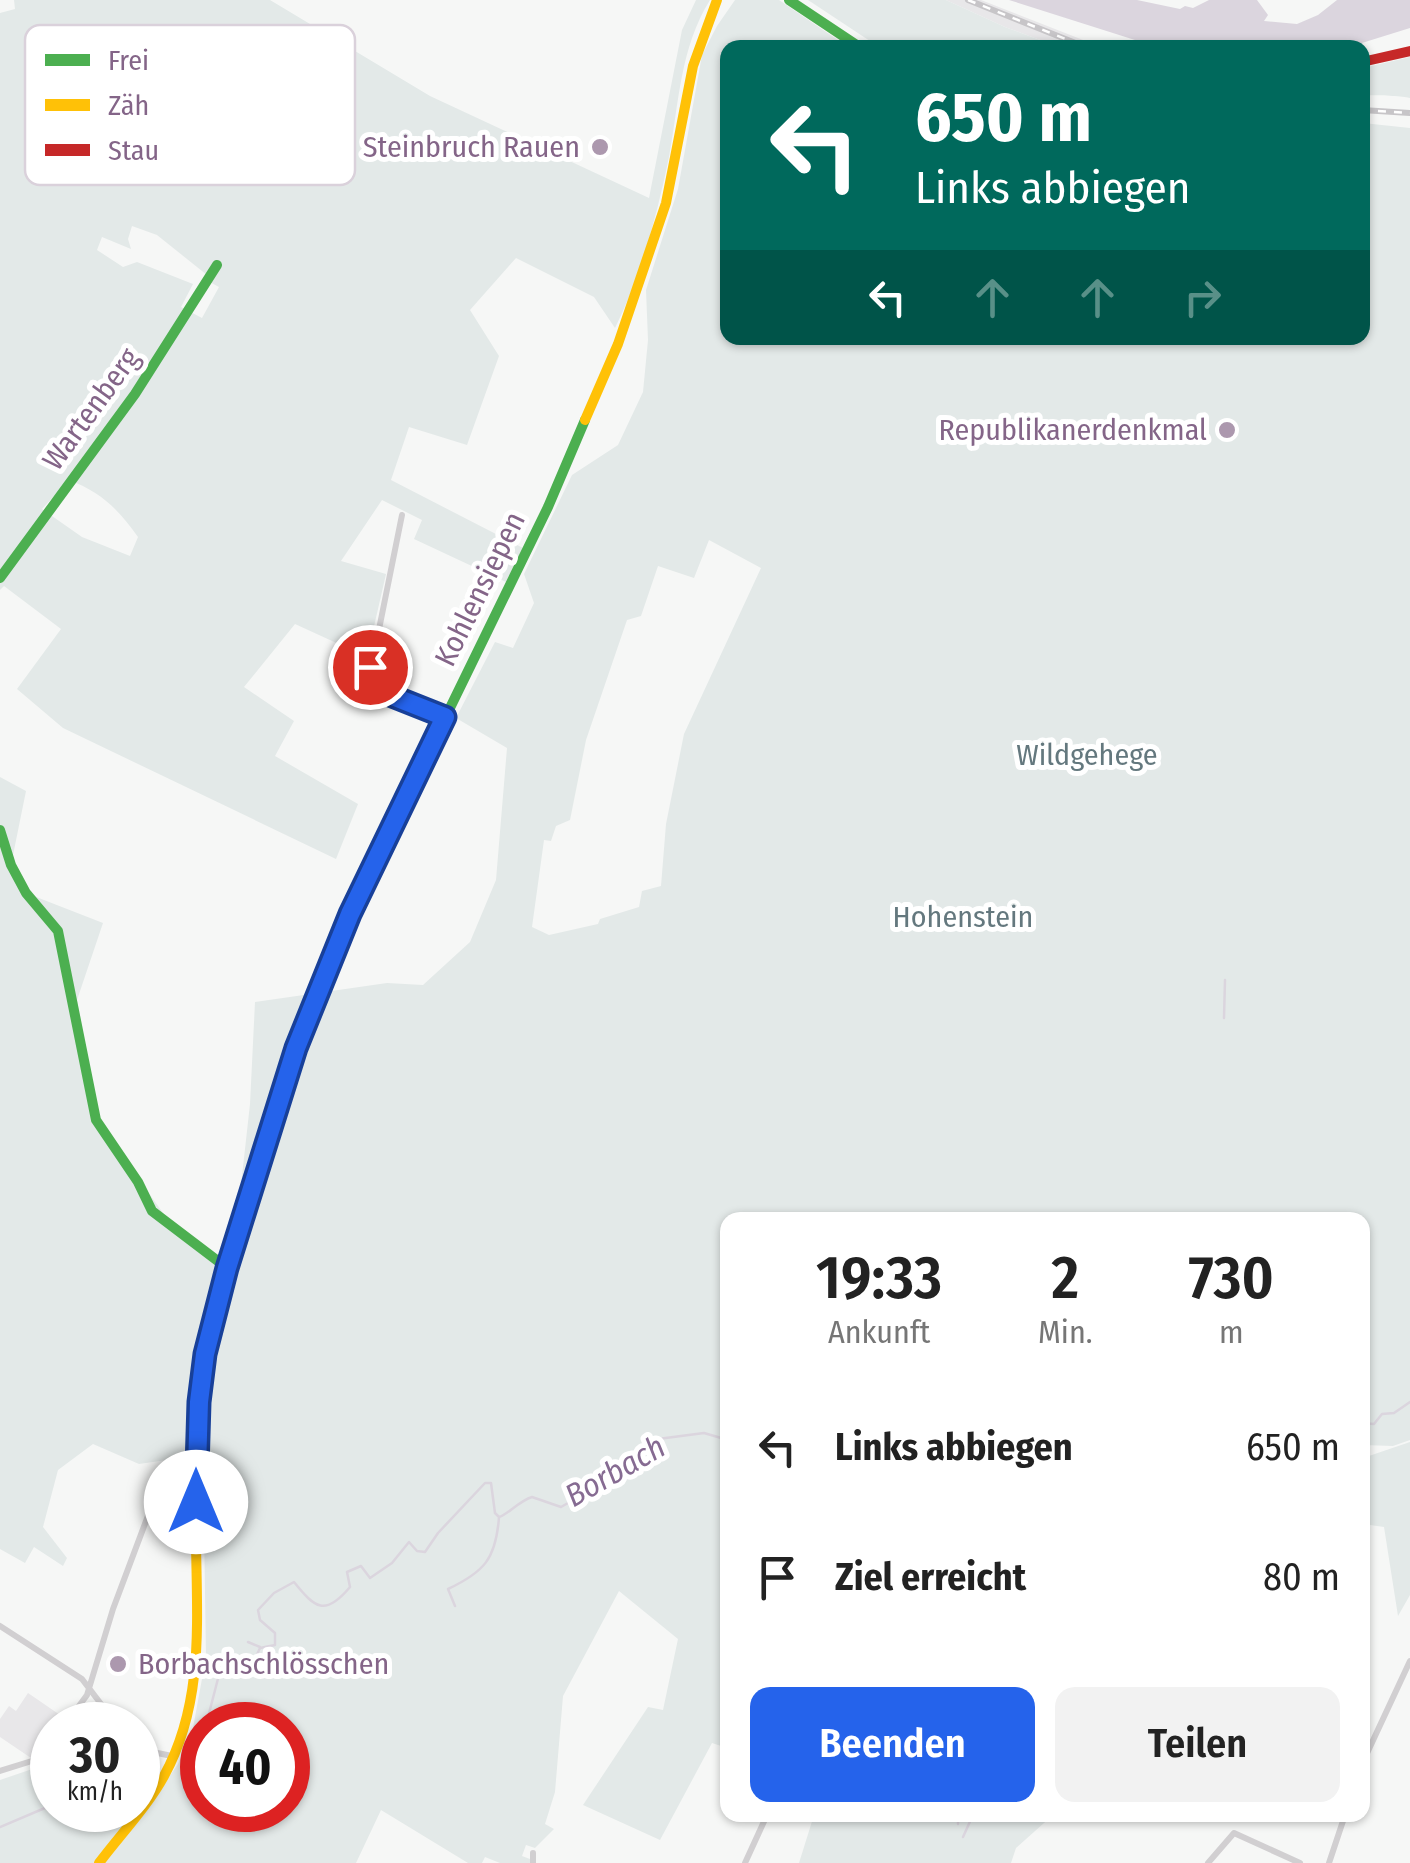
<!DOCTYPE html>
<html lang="de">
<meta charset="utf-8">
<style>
body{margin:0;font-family:"Fira Sans Condensed",sans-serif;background:#f2f2f2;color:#222;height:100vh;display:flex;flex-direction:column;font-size:38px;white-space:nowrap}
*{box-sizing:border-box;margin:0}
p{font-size:32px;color:#767676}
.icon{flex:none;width:55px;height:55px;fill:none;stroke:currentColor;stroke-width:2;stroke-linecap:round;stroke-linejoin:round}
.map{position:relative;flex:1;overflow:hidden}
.sheet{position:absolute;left:720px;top:1212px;width:650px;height:610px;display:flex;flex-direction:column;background:#fff;border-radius:20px;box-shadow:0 2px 8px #0004}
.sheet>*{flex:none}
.top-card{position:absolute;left:720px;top:40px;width:650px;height:305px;border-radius:20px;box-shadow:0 2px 8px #0004;background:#00695c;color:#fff;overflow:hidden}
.speed{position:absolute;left:30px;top:1702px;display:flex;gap:20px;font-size:50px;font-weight:700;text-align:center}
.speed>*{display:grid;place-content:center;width:130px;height:130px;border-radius:50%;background:#fff;box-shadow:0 2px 8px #0004;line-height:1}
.speed small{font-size:25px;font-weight:400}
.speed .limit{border:15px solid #d22;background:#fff;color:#111}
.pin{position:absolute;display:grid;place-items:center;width:85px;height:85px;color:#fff;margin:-42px;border:5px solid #fff;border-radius:50%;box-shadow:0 2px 10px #0007}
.me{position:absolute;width:110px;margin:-55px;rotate:0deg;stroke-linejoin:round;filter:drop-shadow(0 0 8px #0008)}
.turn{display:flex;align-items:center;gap:35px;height:210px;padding:0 30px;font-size:45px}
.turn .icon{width:130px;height:130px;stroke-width:2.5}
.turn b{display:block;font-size:70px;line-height:85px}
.lanes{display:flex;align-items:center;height:95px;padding:0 30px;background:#0003;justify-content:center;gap:50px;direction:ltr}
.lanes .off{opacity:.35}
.eta{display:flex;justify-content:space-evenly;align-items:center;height:170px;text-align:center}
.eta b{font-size:60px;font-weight:600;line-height:70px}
.button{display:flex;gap:20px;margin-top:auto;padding:20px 30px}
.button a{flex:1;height:115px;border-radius:20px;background:#2563eb;color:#fff;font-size:40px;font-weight:600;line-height:115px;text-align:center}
.button a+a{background:#f2f2f2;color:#222}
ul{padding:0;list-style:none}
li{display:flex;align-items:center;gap:30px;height:130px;padding:0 30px}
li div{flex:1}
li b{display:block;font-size:38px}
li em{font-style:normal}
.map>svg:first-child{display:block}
.built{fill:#e8e7e9}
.green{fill:#e3e9e8;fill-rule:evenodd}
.water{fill:#dbd5de}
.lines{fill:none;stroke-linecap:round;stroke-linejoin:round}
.stream{stroke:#dbd5de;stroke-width:2.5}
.street{stroke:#d1cfd1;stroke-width:6}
.fast{stroke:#4caf50;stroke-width:10}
.slow{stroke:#ffc107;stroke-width:10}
.jam{stroke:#c62828;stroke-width:10}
.rail-casing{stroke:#c7c5c8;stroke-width:6}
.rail{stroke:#fff;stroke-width:2.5;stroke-dasharray:8;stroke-linecap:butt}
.route-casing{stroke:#184099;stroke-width:25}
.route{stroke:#2563eb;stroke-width:18}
.poi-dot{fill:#ac98ae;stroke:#fff;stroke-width:4}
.labels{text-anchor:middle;stroke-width:10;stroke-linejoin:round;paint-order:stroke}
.poi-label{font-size:30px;fill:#846588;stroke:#fff;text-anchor:end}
.street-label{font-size:30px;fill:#846588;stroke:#fff}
.park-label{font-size:30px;fill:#64787e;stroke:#fff}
.water-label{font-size:32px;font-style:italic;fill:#866b92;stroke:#fff}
.key{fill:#fff;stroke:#dad1db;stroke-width:2.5}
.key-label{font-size:28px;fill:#846588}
</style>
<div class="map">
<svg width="1410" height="1863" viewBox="0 0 1410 1863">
<rect width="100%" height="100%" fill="#f6f7f6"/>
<!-- built -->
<path class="built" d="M946,0H981L1101,47H1059L1005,27Z
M28,1693L63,1717L57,1725H52V1730L31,1758L0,1737V1719L9,1706L16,1711Z"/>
<!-- green -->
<path class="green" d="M14,0H270L430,96L649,198L682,30L696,0H710C680,48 679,103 669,157C657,215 641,276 615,328L594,297L516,258L470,310L499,356L467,445L409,427L391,480L523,548L506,582L414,539L422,520L382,500L341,561L386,574L367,657L295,624L244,687L294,721L275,756L358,804L336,859L63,728L17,689L61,629L4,586L0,590V13L15,9ZM132,226L157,235L207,275L206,280L219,287L202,318L181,307L193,284L137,262L123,267L97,250L102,237L131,249L128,239ZM69,480C101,492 119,510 138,537L130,556L82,537L42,509Z
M735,0H779L838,40L837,42L845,47L728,48V338H1362L1363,123L1410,128V1440L1393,1446L1363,1445L1362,1220H728L727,1748L712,1743L660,1840L583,1805L648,1707L663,1710L678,1639L619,1591L563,1696L555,1792L545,1824L554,1829L535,1848L526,1845L522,1856L530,1859V1863H500L485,1857L482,1863H468L381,1810L356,1863H0V1780L41,1766L52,1752V1810H100L103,1817L137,1822L178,1764L193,1728L206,1657L203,1462L213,1352L199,1345L187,1457L139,1464L93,1444L58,1470L43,1527L67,1558L63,1566L34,1547L25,1563L0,1549V777L26,791L11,865L26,893L103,923L77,1000L96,1120L171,1224L231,1275L250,1104L255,1002L387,983L423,985L470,942L496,880L507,748L456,718L495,642L513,648L534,603L524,574L572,475L618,445L643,392L648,340L646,290L678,189L702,55L717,26ZM709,540L761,568L684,734L666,824L661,886L642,891L639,907L600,919L598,924L549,935L532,927L544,840L551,841L556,826L570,820L586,740L627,620L641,616L658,566L694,578ZM202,1725H288V1810H202Z
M808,0H946L1005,27L1059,47H879Z
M1410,57V98C1404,96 1368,94 1363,96V68Z
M1410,1442V1595L1398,1616L1384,1527L1363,1524V1458Z
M814,1815H1053L1016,1848L1011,1863H799Z"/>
<!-- water -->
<path class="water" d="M1009,0H1137L1180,9L1185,6L1193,8L1209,0H1257L1268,15L1264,21L1297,24L1318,15L1337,0H1410V28L1349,47H1157Z"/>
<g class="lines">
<!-- stream -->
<path class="stream" d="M1224,1018L1225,980
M722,1407L723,1414
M1362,1423L1374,1424L1382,1414L1394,1413L1410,1402
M725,1424L728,1430
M455,1606L448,1589C484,1572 496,1559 499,1517
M248,1642L260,1647
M206,1725L221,1667L233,1661L253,1663L260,1648L275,1645V1633L260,1620L258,1610L274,1593L294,1582C315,1608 325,1617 350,1587L347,1572L361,1566L370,1578L392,1563L409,1542L417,1551L425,1552L438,1533L485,1483H491L495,1513L499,1517C507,1515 519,1501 532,1497L561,1507L568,1503L582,1482L658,1439L704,1433L728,1440
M193,1741L202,1737
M958,1824V1815
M0,1827L52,1805
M963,1837L973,1815"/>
<!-- street -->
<path class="street" d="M402,515L369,679L382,693L445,717
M0,1626L82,1679L117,1725
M65,1725L87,1695L113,1609L161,1481L185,1464
M138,1749L172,1756
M1362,1764L1410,1661
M0,1771L35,1760L52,1742
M533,1863V1853
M745,1863L767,1815
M1208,1863L1234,1833L1300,1863
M1329,1863L1345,1815"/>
<!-- fast -->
<path class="fast" d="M789,0L861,48
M0,578L135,394L217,265
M0,830L11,865L26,893L58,931L96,1120L138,1182L152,1211L227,1268
M196,1542L195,1460L205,1353L227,1268L297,1048L350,913L548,507L585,420"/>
<!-- slow -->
<path class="slow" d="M585,420L618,344L666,203L693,66L717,0
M99,1863C120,1835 147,1807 164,1776C204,1703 197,1623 196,1542"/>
<!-- jam -->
<path class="jam" d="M1362,62L1410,51"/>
<defs>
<path id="rail" d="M968,0L1088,48
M1362,110L1410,113"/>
</defs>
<!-- rail casing -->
<use href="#rail" class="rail-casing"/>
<!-- rail -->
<use href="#rail" class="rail"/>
</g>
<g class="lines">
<defs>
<path id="route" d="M196,1502L199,1402L205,1354L227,1268L296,1048L350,914L445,717L382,692L370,679V667"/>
</defs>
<!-- route casing -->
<use href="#route" class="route-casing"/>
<!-- route -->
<use href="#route" class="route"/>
</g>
<!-- markers -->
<g class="poi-dot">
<circle cx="600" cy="147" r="10"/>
<circle cx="1227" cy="430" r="10"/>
<circle cx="118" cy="1664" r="10"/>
</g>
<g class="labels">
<!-- poi labels -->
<g class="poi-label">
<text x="580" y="157">Steinbruch Rauen</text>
<text x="1207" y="440">Republikanerdenkmal</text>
<text x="138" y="1674" text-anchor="start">Borbachschlösschen</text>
</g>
<!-- street labels -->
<g class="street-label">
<text transform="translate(91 409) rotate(-54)" y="10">Wartenberg</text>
<text transform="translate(480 589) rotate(-64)" y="10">Kohlensiepen</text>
</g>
<!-- park labels -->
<g class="park-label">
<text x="1087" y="765">Wildgehege</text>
<text x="963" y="927">Hohenstein</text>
</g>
<!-- water labels -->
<g class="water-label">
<text transform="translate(615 1471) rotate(-30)" y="11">Borbach</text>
</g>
</g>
<!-- legend -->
<rect x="25" y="25" width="330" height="160" rx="15" class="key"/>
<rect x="45" y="54" width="45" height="12" fill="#4caf50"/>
<rect x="45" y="99" width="45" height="12" fill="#ffc107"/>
<rect x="45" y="144" width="45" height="12" fill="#c62828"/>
<g class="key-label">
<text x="108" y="70">Frei</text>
<text x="108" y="115">Zäh</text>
<text x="108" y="160">Stau</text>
</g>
</svg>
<div class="speed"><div>30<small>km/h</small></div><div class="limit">40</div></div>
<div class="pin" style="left:370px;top:667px;background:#d93025"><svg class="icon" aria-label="arrive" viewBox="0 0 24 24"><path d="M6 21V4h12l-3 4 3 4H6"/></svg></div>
<svg class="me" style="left:196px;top:1502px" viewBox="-20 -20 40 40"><circle r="19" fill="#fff"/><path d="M0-13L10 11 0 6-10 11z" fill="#2563eb"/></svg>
<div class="top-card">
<div class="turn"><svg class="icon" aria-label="left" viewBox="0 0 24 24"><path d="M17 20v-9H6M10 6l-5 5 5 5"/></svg><div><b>650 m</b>Links abbiegen</div></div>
<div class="lanes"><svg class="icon" aria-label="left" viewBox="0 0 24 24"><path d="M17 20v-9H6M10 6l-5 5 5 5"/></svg><svg class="icon off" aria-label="ahead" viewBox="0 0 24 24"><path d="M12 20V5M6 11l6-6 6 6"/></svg><svg class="icon off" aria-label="ahead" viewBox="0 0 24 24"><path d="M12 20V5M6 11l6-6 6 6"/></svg><svg class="icon off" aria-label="right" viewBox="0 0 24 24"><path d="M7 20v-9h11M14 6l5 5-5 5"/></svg></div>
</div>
<section class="sheet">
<div class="eta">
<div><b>19:33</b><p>Ankunft</p></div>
<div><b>2</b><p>Min.</p></div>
<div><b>730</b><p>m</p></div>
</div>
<ul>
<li><svg class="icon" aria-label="left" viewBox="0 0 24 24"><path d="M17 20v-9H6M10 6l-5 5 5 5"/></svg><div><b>Links abbiegen</b></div><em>650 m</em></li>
<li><svg class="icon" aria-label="arrive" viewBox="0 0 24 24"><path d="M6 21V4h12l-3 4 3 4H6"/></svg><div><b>Ziel erreicht</b></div><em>80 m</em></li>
</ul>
<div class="button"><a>Beenden</a><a>Teilen</a></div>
</section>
</div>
